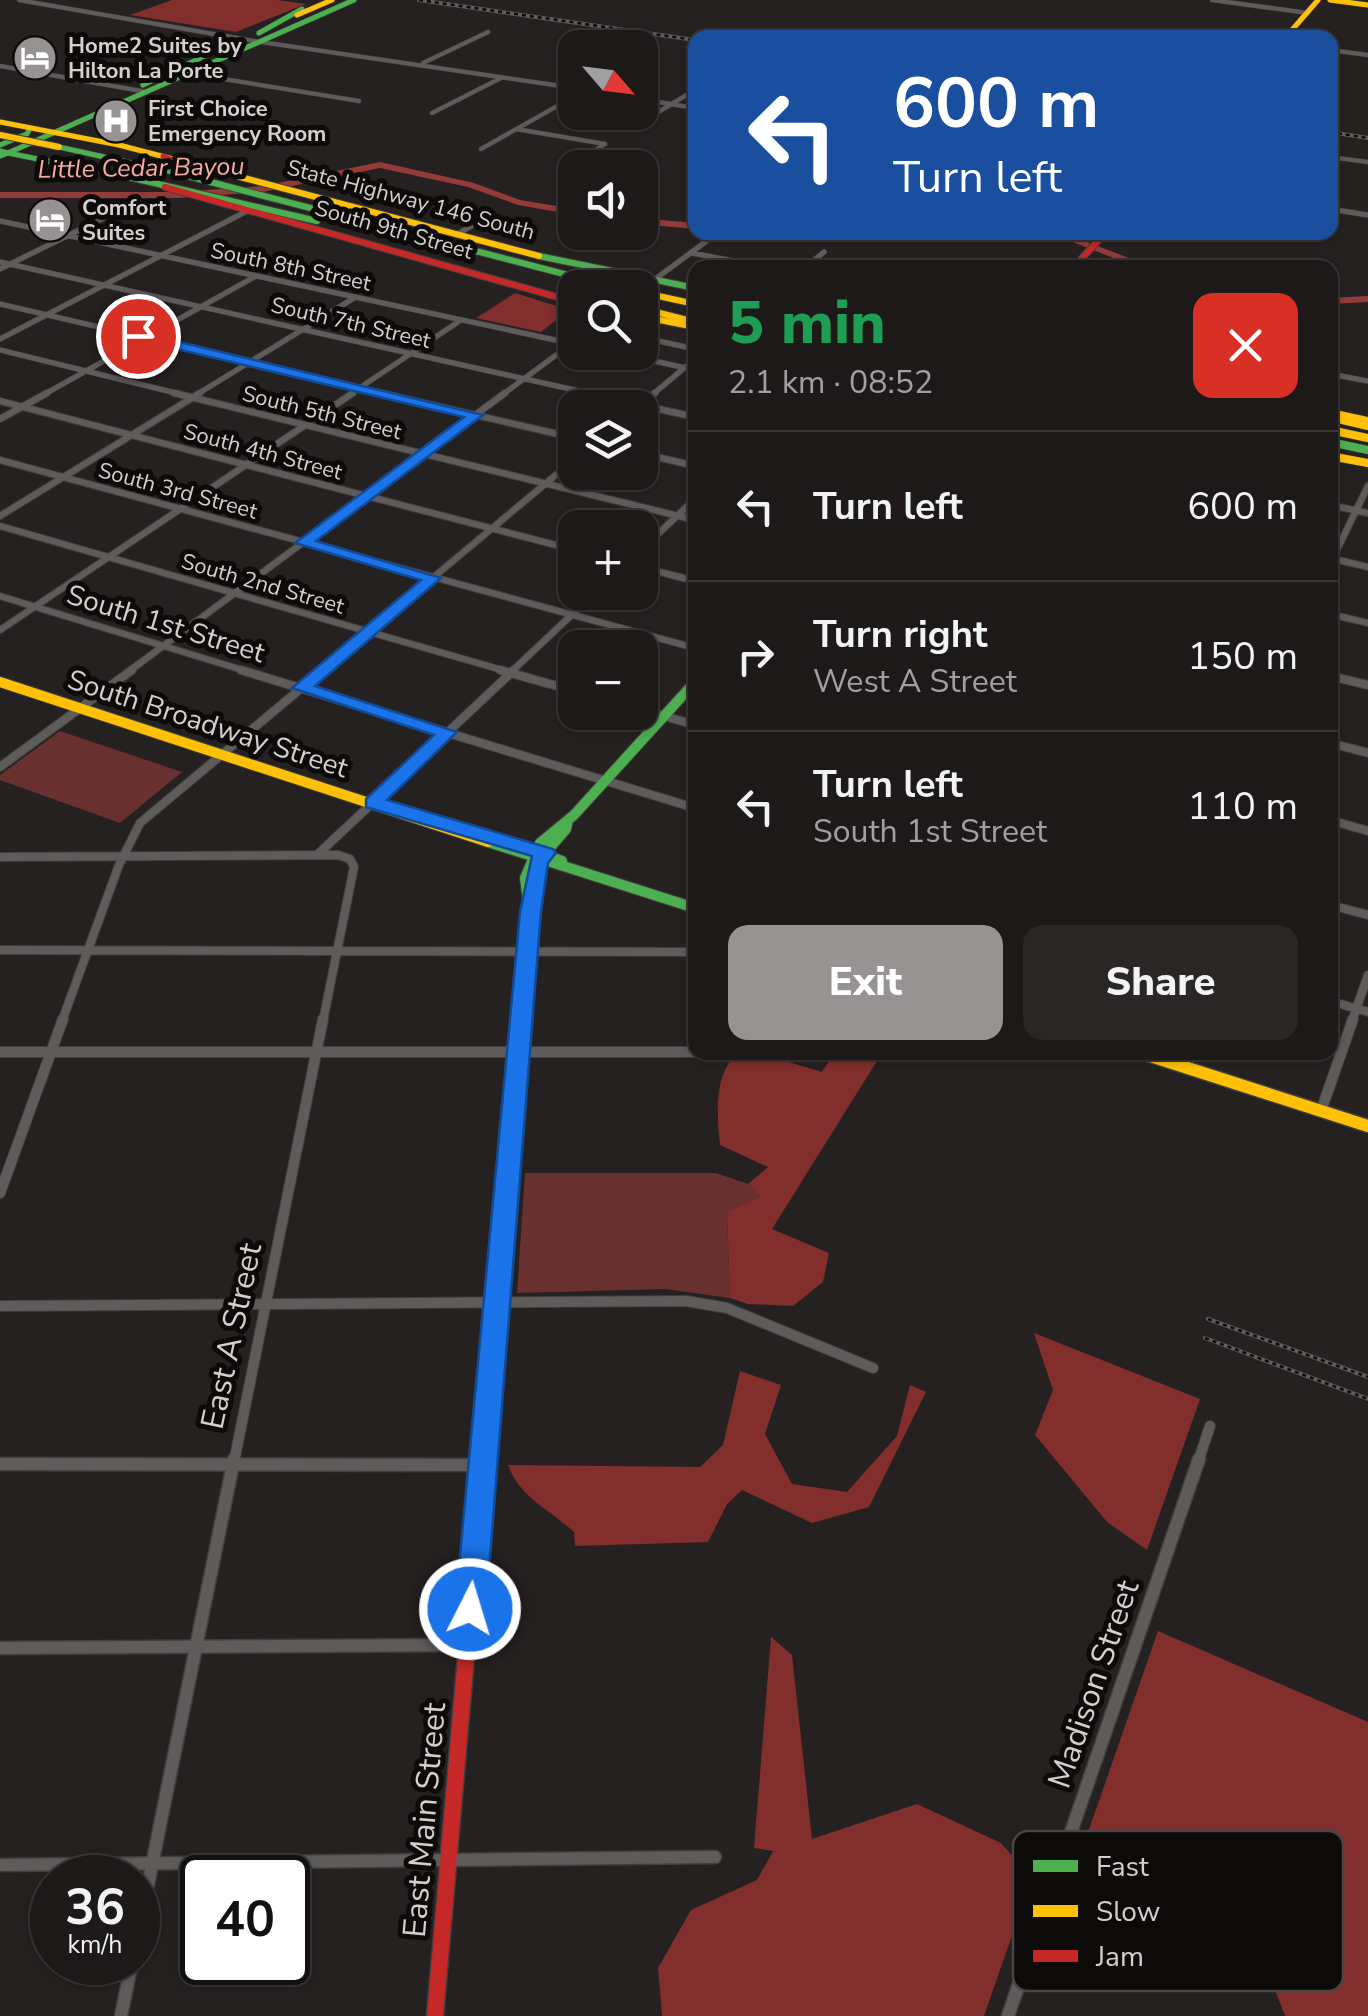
<!DOCTYPE html>
<meta charset="utf-8">
<style>
body{margin:0;font-family:"Nunito Sans",sans-serif;background:#292625;color:#f1f3f6;height:100vh;display:flex;flex-direction:column;font-size:38px;white-space:nowrap}
*{box-sizing:border-box;margin:0}
p{font-size:32px;color:#a0a0a2}
.icon{flex:none;width:55px;height:55px;fill:none;stroke:currentColor;stroke-width:2;stroke-linecap:round;stroke-linejoin:round}
.map{position:relative;flex:1;overflow:hidden}
.sheet{position:absolute;left:688px;top:260px;width:650px;height:800px;display:flex;flex-direction:column;background:#1c1918;border-radius:20px;box-shadow:0 2px 8px #0004,0 0 0 2px #3a3837}
.sheet>*{flex:none}
.top-card{position:absolute;left:688px;top:30px;width:650px;height:210px;border-radius:20px;box-shadow:0 2px 8px #0004,0 0 0 2px #3a3837;background:#1a4fa0;color:#fff;overflow:hidden}
.needle{width:65px;rotate:118deg}
.controls{position:absolute;left:558px;top:30px;display:grid;gap:20px}
.controls a{display:grid;place-items:center;width:100px;height:100px;border-radius:20px;background:#1c1918;box-shadow:0 2px 8px #0004,0 0 0 2px #3a3837;font-size:50px}
.speed{position:absolute;left:30px;top:1855px;display:flex;gap:20px;font-size:50px;font-weight:700;text-align:center}
.speed>*{display:grid;place-content:center;width:130px;height:130px;border-radius:50%;background:#1c1918;box-shadow:0 2px 8px #0004,0 0 0 2px #3a3837;line-height:1}
.speed small{font-size:25px;font-weight:400}
.speed .limit{border:5px solid #111;border-radius:15px;background:#fff;color:#111}
.pin{position:absolute;display:grid;place-items:center;width:85px;height:85px;color:#fff;margin:-42px;border:5px solid #fff;border-radius:50%;box-shadow:0 2px 10px #0007}
.me{position:absolute;width:110px;margin:-55px;rotate:5deg;stroke-linejoin:round;filter:drop-shadow(0 0 8px #0008)}
.turn{display:flex;align-items:center;gap:35px;height:210px;padding:0 40px;font-size:45px}
.turn .icon{width:130px;height:130px;stroke-width:2.5}
.turn b{display:block;font-size:70px;line-height:85px}
.round{display:grid;place-items:center;flex:none;width:105px;height:105px;border-radius:20px;background:#292625}
.head{display:flex;align-items:center;justify-content:space-between;height:170px;padding:0 40px}
h1{font-size:60px;font-weight:800;line-height:75px;color:#1e9e55}
.action{display:flex;gap:20px;margin-top:auto;padding:20px 40px}
.action a{flex:1;height:115px;border-radius:20px;background:#979392;color:#fff;font-size:40px;font-weight:800;line-height:115px;text-align:center}
.action a+a{background:#292625;color:#f1f3f6}
ul{padding:0;list-style:none}
li{display:flex;align-items:center;gap:30px;height:150px;padding:0 40px;border-top:2px solid #3a3837}
li div{flex:1}
li b{display:block;font-size:38px}
li em{font-style:normal}
.map>svg:first-child{display:block}
.green{fill:#68312f}
.forest{fill:#812e2c}
.lines{fill:none;stroke-linecap:round;stroke-linejoin:round}
.river{fill:#933b39;fill-rule:evenodd}
.street-far5-casing{stroke:#413e3d;stroke-width:5}
.street-far4-casing{stroke:#413e3d;stroke-width:6}
.street-far3-casing{stroke:#413e3d;stroke-width:8}
.street-far2-casing{stroke:#413e3d;stroke-width:10}
.street-far1-casing{stroke:#413e3d;stroke-width:12}
.street-casing{stroke:#413e3d;stroke-width:15}
.fast-far4-casing{stroke:#413e3d;stroke-width:6}
.fast-far3-casing{stroke:#413e3d;stroke-width:8}
.fast-far2-casing{stroke:#413e3d;stroke-width:9}
.fast-far1-casing{stroke:#413e3d;stroke-width:12}
.fast-casing{stroke:#413e3d;stroke-width:15}
.slow-far4-casing{stroke:#413e3d;stroke-width:6}
.slow-far3-casing{stroke:#413e3d;stroke-width:8}
.slow-far2-casing{stroke:#413e3d;stroke-width:9}
.slow-far1-casing{stroke:#413e3d;stroke-width:12}
.slow-casing{stroke:#413e3d;stroke-width:15}
.jam-far3-casing{stroke:#413e3d;stroke-width:6}
.jam-far2-casing{stroke:#413e3d;stroke-width:8}
.jam-far1-casing{stroke:#413e3d;stroke-width:15}
.jam-casing{stroke:#413e3d;stroke-width:19}
.street-far5{stroke:#5e5b5b;stroke-width:4}
.street-far4{stroke:#5e5b5b;stroke-width:5}
.street-far3{stroke:#5e5b5b;stroke-width:6}
.street-far2{stroke:#5e5b5b;stroke-width:8}
.street-far1{stroke:#5e5b5b;stroke-width:10}
.street{stroke:#5e5b5b;stroke-width:12}
.fast-far4{stroke:#4caf50;stroke-width:5}
.fast-far3{stroke:#4caf50;stroke-width:6}
.fast-far2{stroke:#4caf50;stroke-width:8}
.fast-far1{stroke:#4caf50;stroke-width:10}
.fast{stroke:#4caf50;stroke-width:12}
.slow-far4{stroke:#ffc107;stroke-width:5}
.slow-far3{stroke:#ffc107;stroke-width:6}
.slow-far2{stroke:#ffc107;stroke-width:8}
.slow-far1{stroke:#ffc107;stroke-width:10}
.slow{stroke:#ffc107;stroke-width:12}
.jam-far3{stroke:#c62828;stroke-width:5}
.jam-far2{stroke:#c62828;stroke-width:6}
.jam-far1{stroke:#c62828;stroke-width:12}
.jam{stroke:#c62828;stroke-width:16}
.rail-casing{stroke:#605d5d;stroke-width:4}
.rail{stroke:#0d0a0a;stroke-width:2.5;stroke-dasharray:4;stroke-linecap:butt}
.slow-bridge-casing{stroke:#413e3d;stroke-width:8;stroke-linecap:butt}
.slow-bridge{stroke:#ffc107;stroke-width:6}
.route{fill:#1a73e8;stroke:#114b97;stroke-width:2.5}
.labels{text-anchor:middle;stroke-width:10;stroke-linejoin:round;paint-order:stroke}
.far-poi-label{font-size:22px;font-weight:bold;fill:#d4d0cf;stroke:#0d0a0a;text-anchor:start}
.far-street-label{font-size:22px;fill:#d4d0cf;stroke:#0d0a0a}
.far-water-label{font-size:25px;font-style:italic;fill:#fbaba4;stroke:#0d0a0a}
.street-label{font-size:28px;fill:#d4d0cf;stroke:#0d0a0a}
.near-street-label{font-size:32px;fill:#d4d0cf;stroke:#0d0a0a}
.key{fill:#0d0a0a;stroke:#494545;stroke-width:2.5}
.key-label{font-size:28px;fill:#d4d0cf}
</style>
<div class="map">
<svg width="1368" height="2016" viewBox="0 0 1368 2016">
<rect width="100%" height="100%" fill="#252120"/>
<!-- green -->
<path class="green" d="M60,731L182,772L120,823L0,780V775Z
M525,1173H716L748,1184L762,1197L727,1213L730,1298L665,1289L517,1293Z"/>
<!-- forest -->
<path class="forest" d="M172,0H278L306,4L236,32L130,15Z
M515,293L569,310L541,332L476,318Z
M739,1052L759,1053L822,1072L834,1053H882L772,1229L829,1253L823,1282L793,1306L748,1304L730,1298L727,1212L761,1197L748,1184L768,1167L720,1145C717,1116 713,1072 739,1052Z
M1034,1333L1200,1399L1147,1550L1107,1522L1035,1435L1053,1390Z
M740,1371L781,1385L765,1434L792,1484L847,1492L897,1436L910,1385L926,1392L869,1507L812,1523L742,1490L727,1504L708,1542L575,1546L574,1532C549,1509 520,1498 508,1465L700,1467L723,1445Z
M1158,1631L1368,1722V2016H1285L1267,1969L1076,1867Z
M771,1637L792,1655L812,1839L917,1804L1001,1843L1032,1878L984,2016H662L658,1968L691,1910L757,1880L773,1851L754,1848Z"/>
<g class="lines">
<!-- river -->
<path class="river" d="M380,162L474,183L520,200L575,209V215L518,205L468,187L380,168L263,192L178,198H0V192H178L263,186Z
M640,218L695,223V229L640,224Z
M1047,232H1061L1155,268H1139Z
M1368,296V302L1330,304V298Z"/>
<defs>
<path id="street-far5" d="M19,0L254,41L575,88
M1212,0L1308,13
M1330,50L1368,55
M423,63L488,32
M0,66L147,92
M150,67L359,101
M640,99L695,108
M432,113L501,78
M645,120L695,90
M516,129L605,144
M481,149L575,96
M1330,157L1368,162
M575,163L605,144"/>
<path id="street-far4" d="M1330,209L1368,215
M0,221L574,344
M456,235L483,219
M692,253L770,268
M0,262L597,395
M805,268L824,252
M939,268H954
M0,269L138,201
M654,280L708,240
M0,304L391,395
M640,337L695,349
M0,339L247,211
M0,350L184,395
M613,352L695,370
M1330,374L1368,381
M43,395L256,276
M196,395L354,298
M349,395L461,320
M502,395L575,341
M652,395L695,359"/>
<path id="street-far3" d="M174,393L695,520
M380,393L575,438
M586,393L695,417
M0,401L575,550
M640,405L655,393
M0,419L47,393
M640,453L695,466
M0,460L695,648
M1330,505L1368,513
M0,516L200,393
M0,526L509,672
M640,551L695,499
M1330,558L1368,567
M1330,564L1368,486
M640,567L695,581
M0,596L249,672
M1330,614L1368,623
M0,630L353,393
M128,672L505,393
M320,672L575,459
M511,672L596,592"/>
<path id="street-far2" d="M241,670L695,808
M500,670L575,691
M1330,676L1368,685
M640,709L695,725
M1330,743L1368,753
M0,767L132,670
M1330,820L1368,831
M317,855L514,670
M0,857L338,855L350,859L354,867L323,1021
M1330,905L1368,915
M0,950L695,952
M1330,1001L1368,1012
M62,1021L119,865L140,823L323,670
M1352,1021L1368,975"/>
<path id="street-far1" d="M0,1052H724
M1321,1111L1353,1019
M0,1193L63,1019
M0,1306L686,1301L727,1308L873,1368
M234,1462L323,1019
M1198,1462L1210,1426"/>
<path id="street" d="M0,1464L482,1465
M0,1648L467,1645
M0,1865L715,1857
M138,1934L234,1459
M121,2016L132,1962
M1008,2016L1199,1459"/>
<path id="fast-far4" d="M259,33L302,9
M143,85L224,47
M0,145L27,134L30,128
M59,147L186,175
M0,151L8,153L354,0
M0,156L8,153L118,175
M107,172L122,175"/>
<path id="fast-far3" d="M108,173L118,175
M111,173L317,221
M176,173L618,288
M539,256L695,288"/>
<path id="fast-far2" d="M1330,442L1368,450"/>
<path id="fast-far1" d="M466,831L483,833L562,861
M488,842L695,908
M542,857L566,829L568,820
M529,908L525,878L540,843L574,815L695,682
M523,1021L538,861"/>
<path id="fast" d="M505,1209L523,1019"/>
<path id="slow-far4" d="M1330,0L1368,5
M297,15L332,0
M1285,38L1318,0
M0,122L119,145L234,175"/>
<path id="slow-far3" d="M225,173L539,256
M640,292L695,304
M640,308L695,322
M640,316L695,327"/>
<path id="slow-far2" d="M1330,413L1368,421
M1330,417L1368,426
M1330,430L1368,438
M1330,456L1368,463"/>
<path id="slow-far1" d="M0,682L488,842"/>
<path id="slow" d="M1138,1052L1368,1126"/>
<path id="jam-far3" d="M163,156L199,170"/>
<path id="jam-far2" d="M165,187L575,302
M1073,268L1106,232"/>
<path id="jam-far1" d="M483,1462L505,1209"/>
<path id="jam" d="M435,2016L483,1459"/>
</defs>
<!-- street-far5 casing -->
<use href="#street-far5" class="street-far5-casing"/>
<!-- street-far4 casing -->
<use href="#street-far4" class="street-far4-casing"/>
<!-- street-far3 casing -->
<use href="#street-far3" class="street-far3-casing"/>
<!-- street-far2 casing -->
<use href="#street-far2" class="street-far2-casing"/>
<!-- street-far1 casing -->
<use href="#street-far1" class="street-far1-casing"/>
<!-- street casing -->
<use href="#street" class="street-casing"/>
<!-- fast-far4 casing -->
<use href="#fast-far4" class="fast-far4-casing"/>
<!-- fast-far3 casing -->
<use href="#fast-far3" class="fast-far3-casing"/>
<!-- fast-far2 casing -->
<use href="#fast-far2" class="fast-far2-casing"/>
<!-- fast-far1 casing -->
<use href="#fast-far1" class="fast-far1-casing"/>
<!-- fast casing -->
<use href="#fast" class="fast-casing"/>
<!-- slow-far4 casing -->
<use href="#slow-far4" class="slow-far4-casing"/>
<!-- slow-far3 casing -->
<use href="#slow-far3" class="slow-far3-casing"/>
<!-- slow-far2 casing -->
<use href="#slow-far2" class="slow-far2-casing"/>
<!-- slow-far1 casing -->
<use href="#slow-far1" class="slow-far1-casing"/>
<!-- slow casing -->
<use href="#slow" class="slow-casing"/>
<!-- jam-far3 casing -->
<use href="#jam-far3" class="jam-far3-casing"/>
<!-- jam-far2 casing -->
<use href="#jam-far2" class="jam-far2-casing"/>
<!-- jam-far1 casing -->
<use href="#jam-far1" class="jam-far1-casing"/>
<!-- jam casing -->
<use href="#jam" class="jam-casing"/>
<!-- street-far5 -->
<use href="#street-far5" class="street-far5"/>
<!-- street-far4 -->
<use href="#street-far4" class="street-far4"/>
<!-- street-far3 -->
<use href="#street-far3" class="street-far3"/>
<!-- street-far2 -->
<use href="#street-far2" class="street-far2"/>
<!-- street-far1 -->
<use href="#street-far1" class="street-far1"/>
<!-- street -->
<use href="#street" class="street"/>
<!-- fast-far4 -->
<use href="#fast-far4" class="fast-far4"/>
<!-- fast-far3 -->
<use href="#fast-far3" class="fast-far3"/>
<!-- fast-far2 -->
<use href="#fast-far2" class="fast-far2"/>
<!-- fast-far1 -->
<use href="#fast-far1" class="fast-far1"/>
<!-- fast -->
<use href="#fast" class="fast"/>
<!-- slow-far4 -->
<use href="#slow-far4" class="slow-far4"/>
<!-- slow-far3 -->
<use href="#slow-far3" class="slow-far3"/>
<!-- slow-far2 -->
<use href="#slow-far2" class="slow-far2"/>
<!-- slow-far1 -->
<use href="#slow-far1" class="slow-far1"/>
<!-- slow -->
<use href="#slow" class="slow"/>
<!-- jam-far3 -->
<use href="#jam-far3" class="jam-far3"/>
<!-- jam-far2 -->
<use href="#jam-far2" class="jam-far2"/>
<!-- jam-far1 -->
<use href="#jam-far1" class="jam-far1"/>
<!-- jam -->
<use href="#jam" class="jam"/>
<defs>
<path id="rail" d="M419,0L695,40
M1330,132L1368,138
M1208,1319L1368,1377
M1205,1338L1368,1399"/>
</defs>
<!-- rail casing -->
<use href="#rail" class="rail-casing"/>
<!-- rail -->
<use href="#rail" class="rail"/>
<defs>
<path id="slow-bridge" d="M0,135L59,147"/>
</defs>
<!-- slow-bridge casing -->
<use href="#slow-bridge" class="slow-bridge-casing"/>
<!-- slow-bridge -->
<use href="#slow-bridge" class="slow-bridge"/>
</g>
<!-- route -->
<path class="route" d="M138,332L483,415L316,541L441,578L315,686L457,732L387,800L553,849L556,853L548,863L541,912L486,1609L481,1619L470,1623L459,1619L455,1609L520,912L532,856L366,807V799L434,735L292,688L421,580L295,543L464,417L134,339L132,336Z"/>
<!-- icons -->
<defs>
<symbol id="hotel-disc" viewBox="-11 -11 22 22"><circle r="9.5" fill="#979392" stroke="#0d0a0a"/><path d="M-6-4.5h1.5V1H6V5H4.5V3h-9V5H-6ZM-4 0a1.8 1.8 0 1 1 3.6 0ZM.5 0V-2.5h3Q6-2.5 6 0Z" fill="#fff"/></symbol>
<symbol id="hospital-disc" viewBox="-11 -11 22 22"><circle r="9.5" fill="#979392" stroke="#0d0a0a"/><path d="M-5-5h3v3.5h4V-5h3V5h-3V1.5h-4V5h-3Z" fill="#fff"/></symbol>
</defs>
<g fill-rule="evenodd">
<use href="#hotel-disc" x="10" y="33" width="50" height="50"/>
<use href="#hospital-disc" x="91" y="96" width="50" height="50"/>
<use href="#hotel-disc" x="25" y="195" width="50" height="50"/>
</g>
<g class="labels">
<!-- far-poi labels -->
<g class="far-poi-label">
<text x="68" y="53">Home2 Suites by<tspan x="68" dy="25">Hilton La Porte</tspan></text>
<text x="148" y="116">First Choice<tspan x="148" dy="25">Emergency Room</tspan></text>
<text x="82" y="215">Comfort<tspan x="82" dy="25">Suites</tspan></text>
</g>
<!-- far-street labels -->
<g class="far-street-label">
<text transform="translate(411 199) rotate(15)" y="8">State Highway 146 South</text>
<text transform="translate(394 229) rotate(16)" y="8">South 9th Street</text>
<text transform="translate(291 266) rotate(12)" y="8">South 8th Street</text>
<text transform="translate(351 322) rotate(13)" y="8">South 7th Street</text>
<text transform="translate(322 412) rotate(14)" y="8">South 5th Street</text>
<text transform="translate(263 451) rotate(15)" y="8">South 4th Street</text>
<text transform="translate(178 490) rotate(15)" y="8">South 3rd Street</text>
<text transform="translate(263 583) rotate(16)" y="8">South 2nd Street</text>
</g>
<!-- far-water labels -->
<g class="far-water-label">
<text transform="translate(141 167) rotate(-1)" y="9">Little Cedar Bayou</text>
</g>
<!-- street labels -->
<g class="street-label">
<text transform="translate(166 623) rotate(17)" y="10">South 1st Street</text>
<text transform="translate(208 723) rotate(18)" y="10">South Broadway Street</text>
</g>
<!-- near-street labels -->
<g class="near-street-label">
<text transform="translate(231 1336) rotate(-78)" y="11">East A Street</text>
<text transform="translate(1093 1684) rotate(-71)" y="11">Madison Street</text>
<text transform="translate(424 1820) rotate(-85)" y="11">East Main Street</text>
</g>
</g>
<!-- legend -->
<rect x="1013" y="1831" width="330" height="160" rx="15" class="key"/>
<rect x="1033" y="1860" width="45" height="12" fill="#4caf50"/>
<rect x="1033" y="1905" width="45" height="12" fill="#ffc107"/>
<rect x="1033" y="1950" width="45" height="12" fill="#c62828"/>
<g class="key-label">
<text x="1096" y="1876">Fast</text>
<text x="1096" y="1921">Slow</text>
<text x="1096" y="1966">Jam</text>
</g>
</svg>
<div class="controls">
<a><svg class="needle" viewBox="-14 -14 28 28"><path d="M0-13l5 13h-10z" fill="#e53935"/><path d="M0 13l5-13h-10z" fill="#a0a0a2"/></svg></a>
<a><svg class="icon" aria-label="sound" viewBox="0 0 24 24"><path d="M4 9h4l5-4v14l-5-4H4zM17 9q2 3 0 6"/></svg></a>
<a><svg class="icon" aria-label="search" viewBox="0 0 24 24"><circle cx="10" cy="10" r="6"/><path d="M15 15l6 6"/></svg></a>
<a><svg class="icon" aria-label="layers" viewBox="0 0 24 24"><path d="M12 4l9 5-9 5-9-5zM3 14l9 5 9-5"/></svg></a>
<a>+</a>
<a>−</a>
</div>
<div class="speed"><div>36<small>km/h</small></div><div class="limit">40</div></div>
<div class="pin" style="left:138px;top:336px;background:#d93025"><svg class="icon" aria-label="arrive" viewBox="0 0 24 24"><path d="M6 21V4h12l-3 4 3 4H6"/></svg></div>
<svg class="me" style="left:470px;top:1609px" viewBox="-20 -20 40 40"><circle r="17" fill="#1a73e8" stroke="#fff" stroke-width="3"/><path d="M0-11L8 9 0 5-8 9z" fill="#fff"/></svg>
<div class="top-card">
<div class="turn"><svg class="icon" aria-label="left" viewBox="0 0 24 24"><path d="M17 20v-9H6M10 6l-5 5 5 5"/></svg><div><b>600 m</b>Turn left</div></div>
</div>
<section class="sheet">
<div class="head"><div><h1>5 min</h1><p>2.1 km · 08:52</p></div><a class="round" style="background:#d93025;color:#fff"><svg class="icon" aria-label="close" viewBox="0 0 24 24"><path d="M6 6l12 12M18 6L6 18"/></svg></a></div>
<ul>
<li><svg class="icon" aria-label="left" viewBox="0 0 24 24"><path d="M17 20v-9H6M10 6l-5 5 5 5"/></svg><div><b>Turn left</b></div><em>600 m</em></li>
<li><svg class="icon" aria-label="right" viewBox="0 0 24 24"><path d="M7 20v-9h11M14 6l5 5-5 5"/></svg><div><b>Turn right</b><p>West A Street</p></div><em>150 m</em></li>
<li><svg class="icon" aria-label="left" viewBox="0 0 24 24"><path d="M17 20v-9H6M10 6l-5 5 5 5"/></svg><div><b>Turn left</b><p>South 1st Street</p></div><em>110 m</em></li>
</ul>
<div class="action"><a>Exit</a><a>Share</a></div>
</section>
</div>
